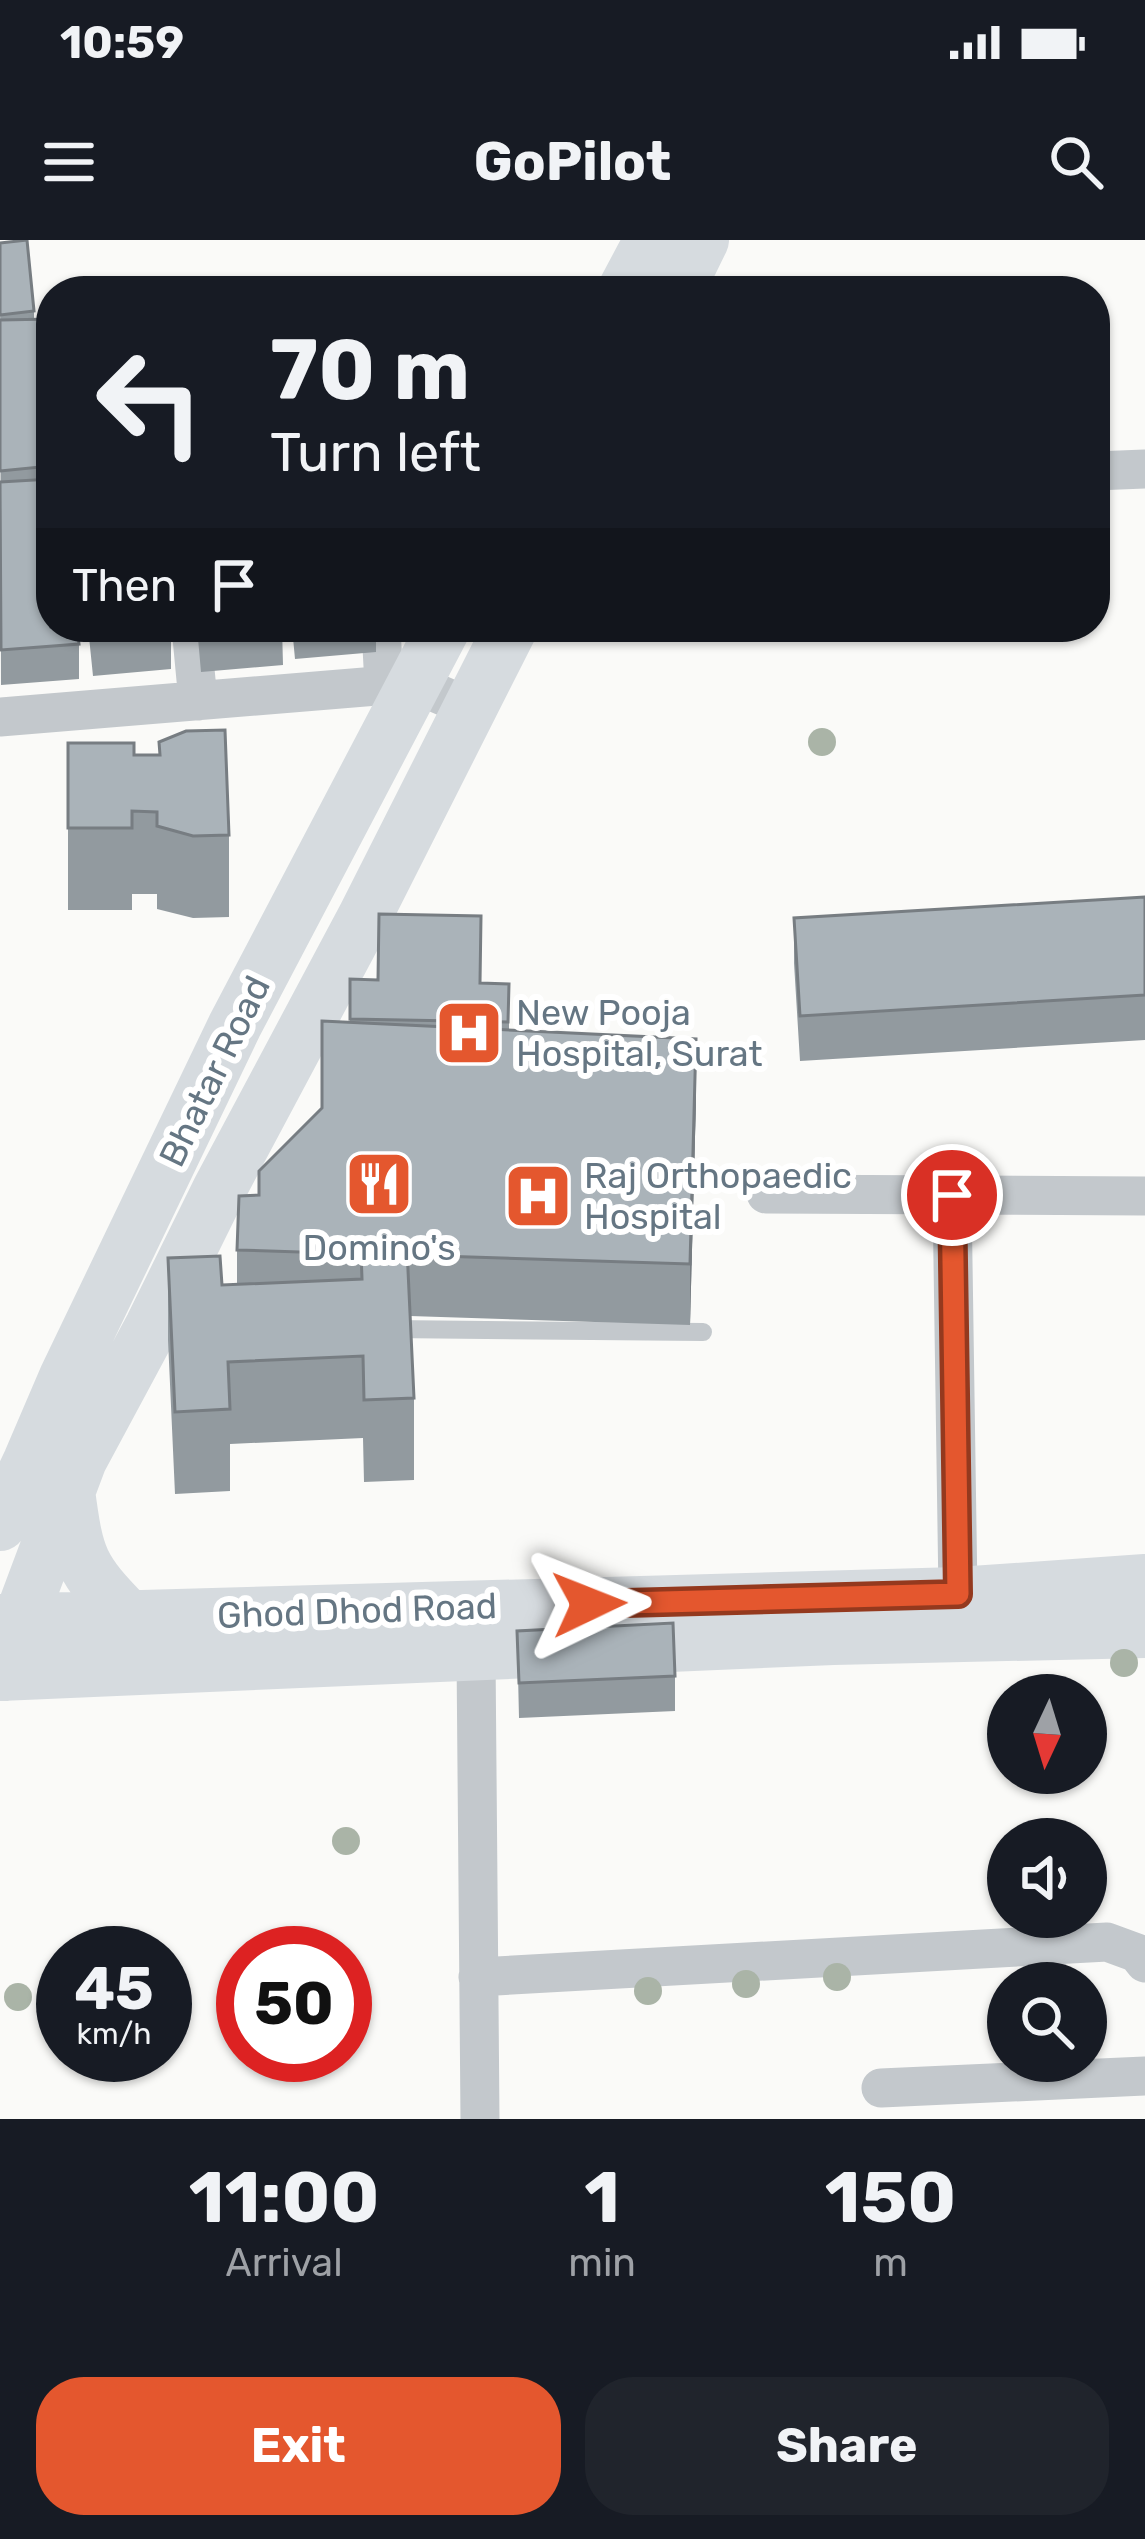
<!DOCTYPE html>
<style>
body{margin:0;font-family:Rubik,sans-serif;background:#20242c;color:#f1f3f6;height:100vh;display:flex;flex-direction:column;font-size:45px;white-space:nowrap}
*{box-sizing:border-box;margin:0}
p{font-size:39px;color:#9ea1a6}
.icon{flex:none;width:66px;height:66px;fill:none;stroke:currentColor;stroke-width:2;stroke-linecap:round;stroke-linejoin:round}
.map{position:relative;height:1879px;overflow:hidden}
.details{display:flex;flex-direction:column;background:#171b24;flex:1}
.details>*{flex:none}
.banner{position:absolute;left:36px;top:36px;width:1074px;height:366px;border-radius:48px;box-shadow:0 3px 9px #0004;background:#171b24;color:#f1f3f6;overflow:hidden}
.needle{width:78px;rotate:184deg}
.fabs{position:absolute;left:987px;top:1434px;display:grid;gap:24px}
.fabs a{display:grid;place-items:center;width:120px;height:120px;border-radius:50%;background:#171b24;box-shadow:0 3px 9px #0004;font-size:60px}
.speed{position:absolute;left:36px;top:1686px;display:flex;gap:24px;font-size:60px;font-weight:700;text-align:center}
.speed>*{display:grid;place-content:center;width:156px;height:156px;border-radius:50%;background:#171b24;box-shadow:0 3px 9px #0004;line-height:1}
.speed small{font-size:30px;font-weight:400}
.speed .limit{border:18px solid #d22;background:#fff;color:#111}
.pin{position:absolute;display:grid;place-items:center;width:102px;height:102px;color:#fff;margin:-51px;border:6px solid #fff;border-radius:50%;box-shadow:0 3px 12px #0007}
.me{position:absolute;width:132px;margin:-66px;rotate:88deg;stroke-linejoin:round;filter:drop-shadow(0 0 9px #0008)}
.turn{display:flex;align-items:center;gap:42px;height:252px;padding:0 36px;font-size:54px}
.turn .icon{width:156px;height:156px;stroke-width:2.5}
.turn b{display:block;font-size:84px;line-height:102px}
.then{display:flex;align-items:center;height:114px;padding:0 36px;background:#0003;gap:24px;font-size:45px}
.eta{display:flex;justify-content:space-evenly;align-items:center;height:204px;text-align:center}
.eta b{font-size:72px;font-weight:700;line-height:84px}
.button{display:flex;gap:24px;margin-top:auto;padding:24px 36px}
.button a{flex:1;height:138px;border-radius:48px;background:#e4572e;color:#fff;font-size:48px;font-weight:700;line-height:138px;text-align:center}
.button a+a{background:#20242c;color:#f1f3f6}
.status{display:flex;justify-content:space-between;align-items:center;height:84px;padding:0 60px;background:#171b24;direction:ltr}
.status svg{height:33px;fill:currentColor}
header{display:flex;justify-content:space-between;align-items:center;height:156px;padding:0 36px;background:#171b24;font-size:54px;font-weight:700}
.map>svg:first-child{display:block}
.lines{fill:none;stroke-linecap:round;stroke-linejoin:round}
.lane{stroke:#c3c8cc;stroke-width:18}
.street{stroke:#c3c8cc;stroke-width:39}
.secondary{stroke:#d6dbdf;stroke-width:54}
.tree{fill:#aab4a7}
.wall{fill:#929a9f}
.shaded-wall{fill:#777d82}
.building{fill:#aab3b9;stroke:#777d82;stroke-width:3}
.route-casing{stroke:#94391e;stroke-width:30}
.route{stroke:#e4572e;stroke-width:21}
.labels{text-anchor:middle;stroke-width:12;stroke-linejoin:round;paint-order:stroke}
.poi-label{font-size:36px;fill:#657683;stroke:#fff;text-anchor:start}
.street-label{font-size:36px;fill:#657683;stroke:#fff}
</style>
<div class="status"><b>10:59</b><svg viewBox="0 0 49 12"><path d="M0 12V9h3v3zM5 12V6h3v6zM10 12V3h3v9zM15 12V0h3v12zM26 1h20v11H26zM47 4h2v5h-2z"/></svg></div>
<header><svg class="icon" aria-label="menu" viewBox="0 0 24 24"><path d="M4 6h16M4 12h16M4 18h16"/></svg>GoPilot<svg class="icon" aria-label="search" viewBox="0 0 24 24"><circle cx="10" cy="10" r="6"/><path d="M15 15l6 6"/></svg></header>
<div class="map">
<svg width="1145" height="1879" viewBox="0 0 1145 1879">
<rect width="100%" height="100%" fill="#fafaf8"/>
<g class="lines">
<!-- lane -->
<path class="lane" d="M390,1089L703,1092"/>
<!-- street -->
<path class="street" d="M1095,231L1145,229
M191,387L198,461
M381,387L384,446
M0,477L413,443L471,468
M766,954L1145,956
M952,955L958,1354
M476,1414L480,1879
M478,1737L1107,1702L1137,1713L1145,1723
M881,1848L1145,1836"/>
<!-- secondary -->
<path class="secondary" d="M624,51L651,0
M677,51L702,0
M68,1251C77,1319 80,1328 128,1377
M0,1284L30,1221L66,1137L235,785L444,387
M0,1381L958,1354L1145,1341
M0,1434L833,1398L1145,1391
M6,1434L20,1380L80,1220L152,1086L219,950L365,676L511,387"/>
</g>
<!-- trees -->
<g class="tree">
<circle cx="822" cy="502" r="14"/>
<circle cx="1124" cy="1423" r="14"/>
<circle cx="346" cy="1601" r="14"/>
<circle cx="837" cy="1737" r="14"/>
<circle cx="746" cy="1744" r="14"/>
<circle cx="648" cy="1751" r="14"/>
<circle cx="18" cy="1757" r="14"/>
</g>
<!-- wall -->
<path class="wall" d="M0,3L34,71V79H51V387L79,404V439L1,445Z
M88,387H171V429L93,436Z
M197,387H282L283,425L201,432Z
M292,387H376V412L295,419Z
M68,503L134,515L229,595V677L193,678L157,669V654H132V670H68Z
M1145,657V800L800,821L794,723V678Z
M350,739L509,744V790L696,859L690,1085L410,1076L414,1158V1240L364,1242L363,1198L230,1204V1251L175,1254L168,1100V1018L222,1045L237,1044V1010L259,955L322,868L350,782Z
M517,1391L675,1436V1471L519,1478Z"/>
<!-- shaded-wall -->
<path class="shaded-wall" d="M696,799V859L690,1085V1024Z"/>
<!-- building -->
<path class="building" d="M27,0L34,71L0,75V3Z
M51,79V226L0,231V80Z
M51,239V387H77L79,404L1,410L0,242Z
M92,387H171V394L93,400Z
M200,387H282L283,390L201,397Z
M225,490L229,595L193,596L157,586V572L132,571V588H68V503H134V515H160L159,502L186,491Z
M1145,657V755L800,776L794,678Z
M379,674L481,676L480,743L509,744L508,782L350,779V739L378,740Z
M322,781L696,799L690,1024L407,1015V1009L361,1011V1014L237,1010L239,956L259,955V931L322,868Z
M407,1009L414,1158L364,1160L363,1116L228,1122L230,1169L175,1172L168,1018L220,1016L222,1045L362,1039L361,1011Z
M673,1383L675,1436L519,1443L517,1391Z"/>
<g class="lines">
<defs>
<path id="route" d="M589,1364L958,1354L952,955"/>
</defs>
<!-- route casing -->
<use href="#route" class="route-casing"/>
<!-- route -->
<use href="#route" class="route"/>
</g>
<!-- icons -->
<defs>
<symbol id="hospital-square" viewBox="-11 -11 22 22"><rect x="-9" y="-9" width="18" height="18" rx="4" fill="#e4572e" stroke="#fff"/><path d="M-5-5h3v3.5h4V-5h3V5h-3V1.5h-4V5h-3Z" fill="#fff"/></symbol>
<symbol id="restaurant-square" viewBox="-11 -11 22 22"><rect x="-9" y="-9" width="18" height="18" rx="4" fill="#e4572e" stroke="#fff"/><path d="M-5-6h1v4h1v-4h1v4h1v-4h1v5L-1.5 .5V6h-2V.5L-5-1ZM5-6V6H3V1.5H1.5Q1.5-4 5-6Z" fill="#fff"/></symbol>
</defs>
<g fill-rule="evenodd">
<use href="#hospital-square" x="431" y="755" width="76" height="76"/>
<use href="#restaurant-square" x="341" y="906" width="76" height="76"/>
<use href="#hospital-square" x="500" y="918" width="76" height="76"/>
</g>
<g class="labels">
<!-- poi labels -->
<g class="poi-label">
<text x="516" y="785">New Pooja<tspan x="516" dy="41">Hospital, Surat</tspan></text>
<text x="584" y="948">Raj Orthopaedic<tspan x="584" dy="41">Hospital</tspan></text>
<text x="379" y="1020" text-anchor="middle">Domino's</text>
</g>
<!-- street labels -->
<g class="street-label">
<text transform="translate(214 831) rotate(-64)" y="13">Bhatar Road</text>
<text transform="translate(357 1370) rotate(-2)" y="13">Ghod Dhod Road</text>
</g>
</g>
</svg>
<div class="fabs">
<a><svg class="needle" viewBox="-14 -14 28 28"><path d="M0-13l5 13h-10z" fill="#e53935"/><path d="M0 13l5-13h-10z" fill="#9ea1a6"/></svg></a>
<a><svg class="icon" aria-label="sound" viewBox="0 0 24 24"><path d="M4 9h4l5-4v14l-5-4H4zM17 9q2 3 0 6"/></svg></a>
<a><svg class="icon" aria-label="search" viewBox="0 0 24 24"><circle cx="10" cy="10" r="6"/><path d="M15 15l6 6"/></svg></a>
</div>
<div class="speed"><div>45<small>km/h</small></div><div class="limit">50</div></div>
<div class="pin" style="left:952px;top:955px;background:#d93025"><svg class="icon" aria-label="arrive" viewBox="0 0 24 24"><path d="M6 21V4h12l-3 4 3 4H6"/></svg></div>
<svg class="me" style="left:589px;top:1364px" viewBox="-20 -20 40 40"><path d="M0-17L14 15 0 8-14 15z" fill="#e4572e" stroke="#fff" stroke-width="4"/></svg>
<div class="banner">
<div class="turn"><svg class="icon" aria-label="left" viewBox="0 0 24 24"><path d="M17 20v-9H6M10 6l-5 5 5 5"/></svg><div><b>70 m</b>Turn left</div></div>
<div class="then">Then<svg class="icon" aria-label="arrive" viewBox="0 0 24 24"><path d="M6 21V4h12l-3 4 3 4H6"/></svg></div>
</div>
</div>
<section class="details">
<div class="eta">
<div><b>11:00</b><p>Arrival</p></div>
<div><b>1</b><p>min</p></div>
<div><b>150</b><p>m</p></div>
</div>
<div class="button"><a>Exit</a><a>Share</a></div>
</section>
